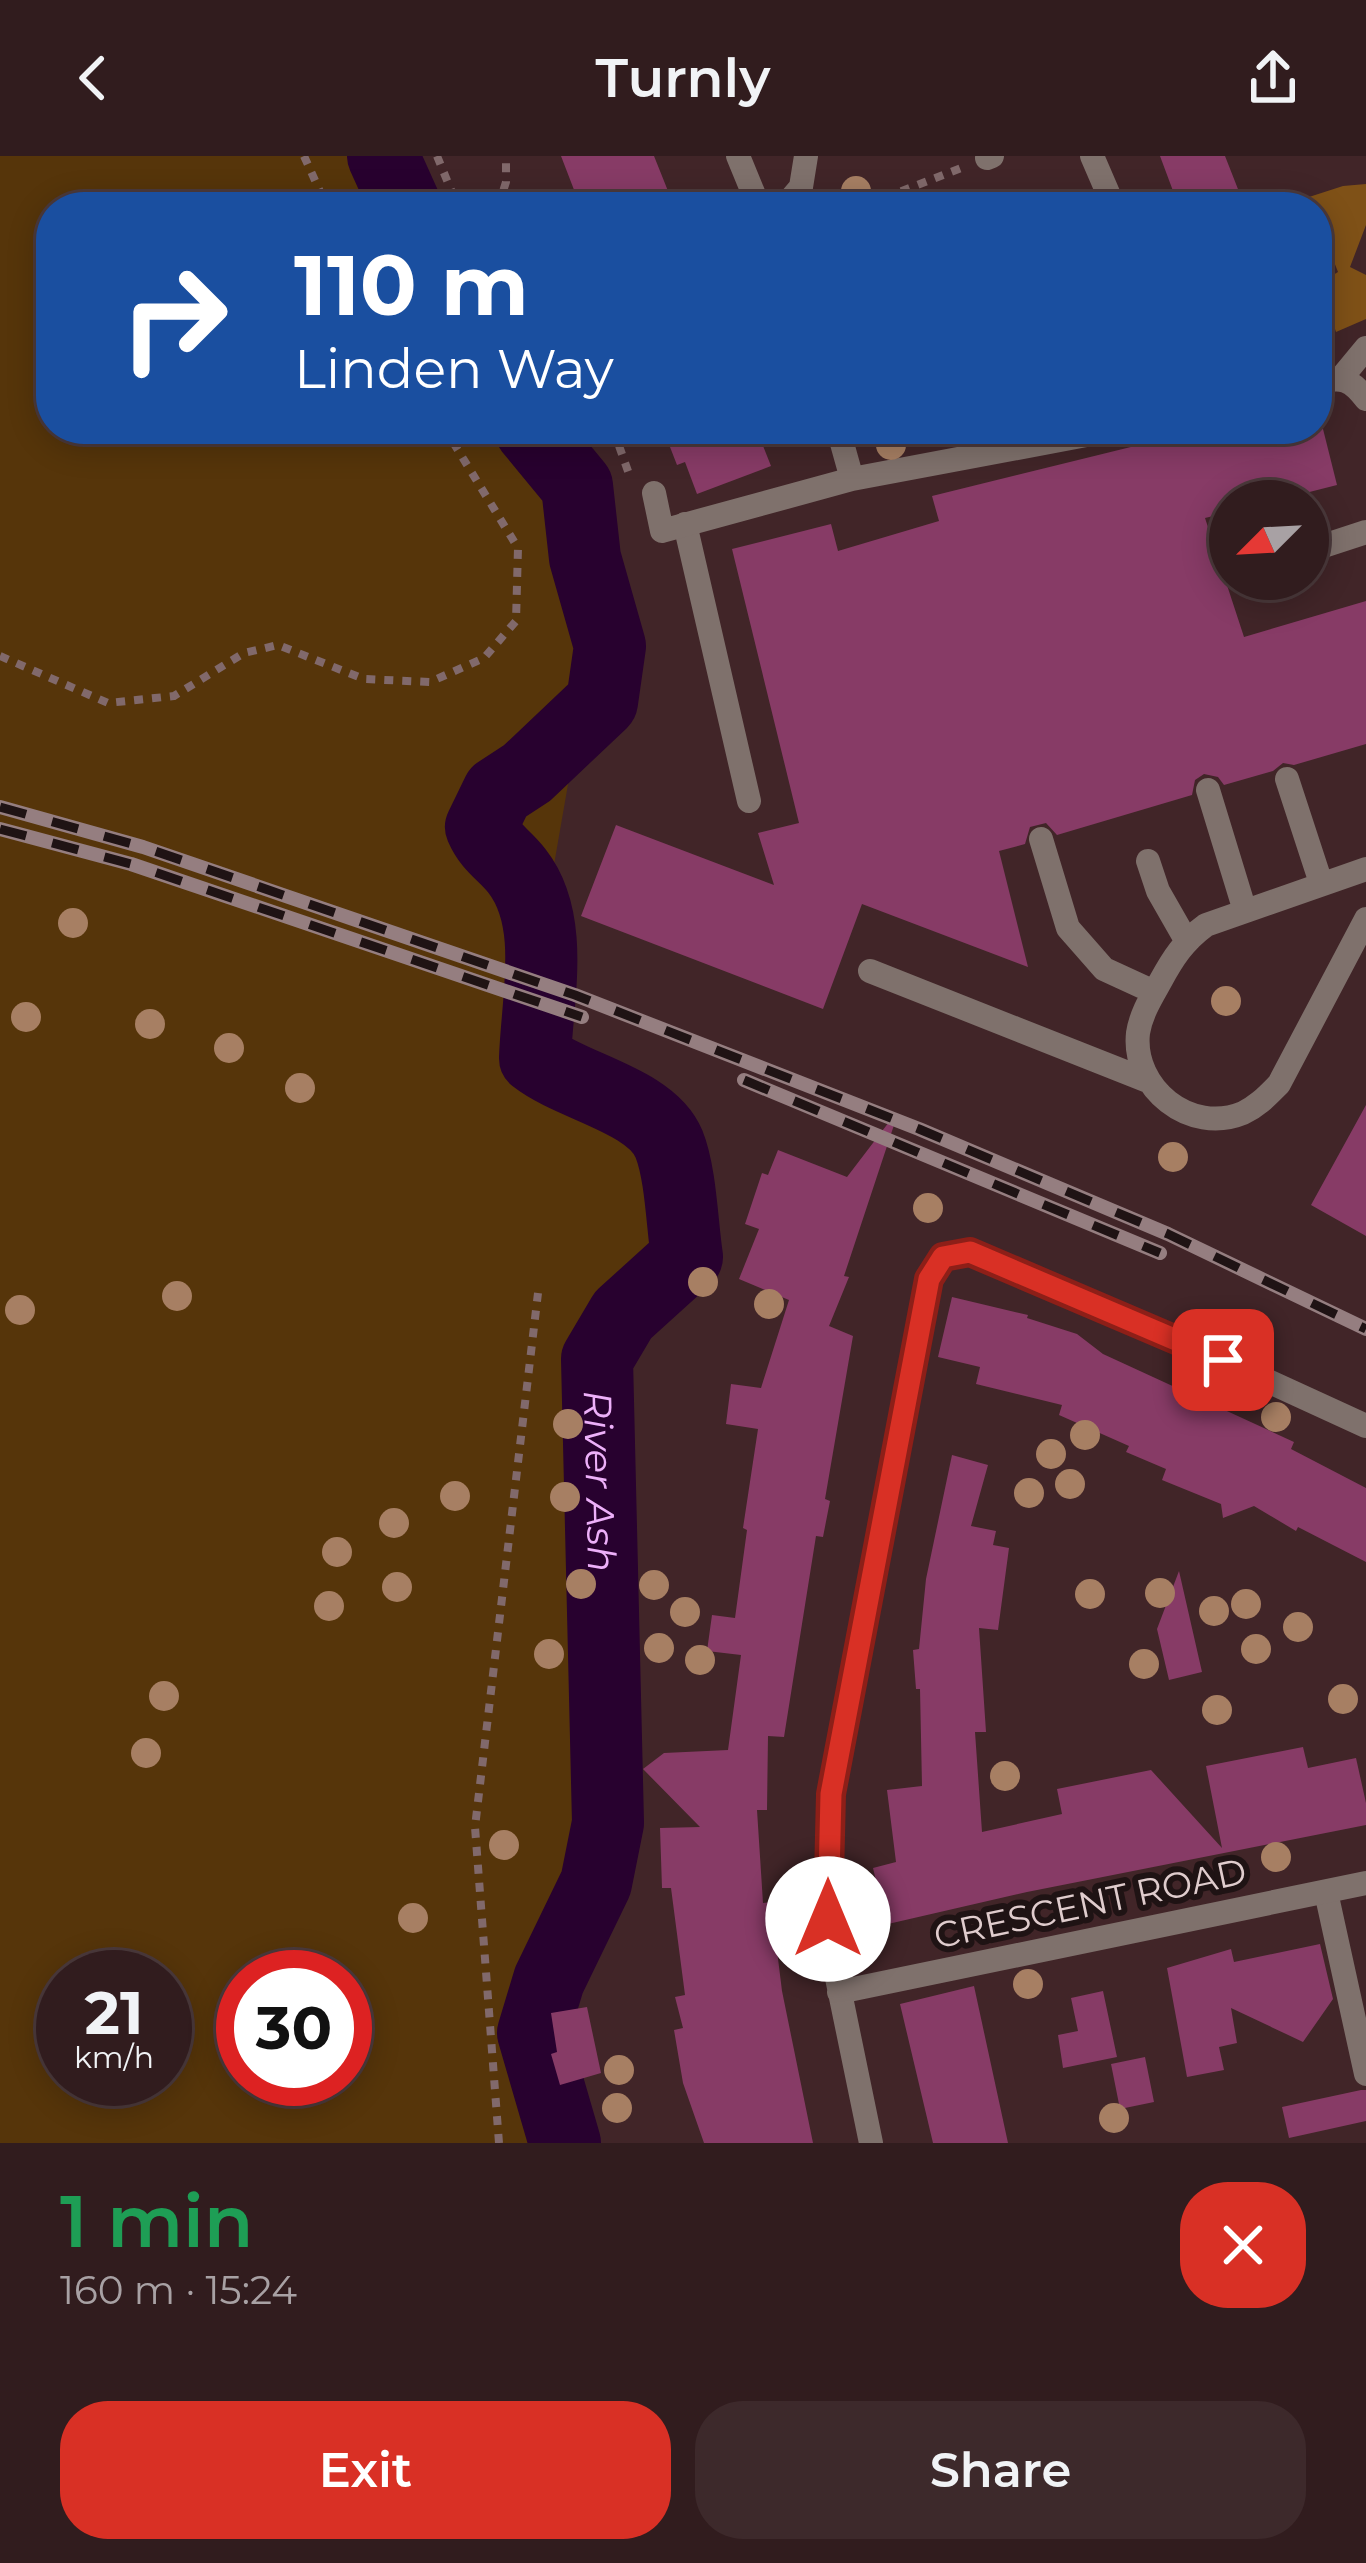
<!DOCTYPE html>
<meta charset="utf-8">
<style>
body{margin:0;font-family:Montserrat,sans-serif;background:#3d292b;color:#f1f3f6;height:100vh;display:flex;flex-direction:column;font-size:45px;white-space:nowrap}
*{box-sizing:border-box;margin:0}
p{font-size:39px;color:#a8a1a4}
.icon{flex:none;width:66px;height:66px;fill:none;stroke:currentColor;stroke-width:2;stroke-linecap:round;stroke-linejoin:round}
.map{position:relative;height:1987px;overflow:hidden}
.side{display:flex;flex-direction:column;background:#311c1e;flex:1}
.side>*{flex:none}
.banner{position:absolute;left:36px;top:36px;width:1296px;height:252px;border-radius:48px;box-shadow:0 6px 30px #0003,0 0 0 3px #4c3a3c;background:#1a4fa0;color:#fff;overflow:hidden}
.needle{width:78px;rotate:246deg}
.tools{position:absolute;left:1209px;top:324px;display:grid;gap:24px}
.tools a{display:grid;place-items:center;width:120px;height:120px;border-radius:50%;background:#311c1e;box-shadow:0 6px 30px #0003,0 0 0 3px #4c3a3c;font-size:60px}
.speed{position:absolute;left:36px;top:1794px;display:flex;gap:24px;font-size:60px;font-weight:700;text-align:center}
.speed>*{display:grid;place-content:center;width:156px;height:156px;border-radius:50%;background:#311c1e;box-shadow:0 6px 30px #0003,0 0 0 3px #4c3a3c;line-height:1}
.speed small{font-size:30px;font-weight:400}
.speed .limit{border:18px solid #d22;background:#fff;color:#111}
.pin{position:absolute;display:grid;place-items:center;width:102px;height:102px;color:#fff;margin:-51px;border-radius:24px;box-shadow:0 6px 18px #0006}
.me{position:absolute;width:132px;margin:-66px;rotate:0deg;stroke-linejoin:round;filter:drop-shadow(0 0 9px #0008)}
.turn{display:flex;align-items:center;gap:42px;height:252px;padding:0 60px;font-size:54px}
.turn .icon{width:156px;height:156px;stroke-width:2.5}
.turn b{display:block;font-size:84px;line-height:102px}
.round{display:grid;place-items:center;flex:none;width:126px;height:126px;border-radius:48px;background:#3d292b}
.summary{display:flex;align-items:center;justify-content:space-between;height:204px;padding:0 60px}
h1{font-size:72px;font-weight:600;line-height:90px;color:#1e9e55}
.button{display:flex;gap:24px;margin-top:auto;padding:24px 60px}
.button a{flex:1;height:138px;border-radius:48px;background:#d93025;color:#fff;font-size:48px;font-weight:600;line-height:138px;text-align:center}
.button a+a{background:#3d292b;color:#f1f3f6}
header{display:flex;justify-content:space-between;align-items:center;height:156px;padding:0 60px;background:#311c1e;font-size:54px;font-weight:600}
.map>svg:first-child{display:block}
.green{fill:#56350a;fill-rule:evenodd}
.forest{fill:#7f5117}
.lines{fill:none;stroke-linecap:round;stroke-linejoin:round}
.river{stroke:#28012f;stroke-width:72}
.building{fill:#873b66}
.path{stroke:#81696b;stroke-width:8;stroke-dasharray:9 9;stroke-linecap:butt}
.lane{stroke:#7f716c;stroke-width:24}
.street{stroke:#7f716c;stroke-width:24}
.rail-casing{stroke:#957e80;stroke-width:14}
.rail{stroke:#1f1314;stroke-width:9;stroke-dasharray:27;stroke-linecap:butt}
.tree{fill:#a77f63}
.route-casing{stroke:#8d1f18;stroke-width:30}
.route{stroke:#d93025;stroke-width:21}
.labels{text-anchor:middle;stroke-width:12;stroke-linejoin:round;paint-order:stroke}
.street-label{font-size:36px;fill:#dfcccd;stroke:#1f1314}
.water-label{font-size:39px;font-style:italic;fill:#edb0f9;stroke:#1f1314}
</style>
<header><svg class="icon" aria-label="back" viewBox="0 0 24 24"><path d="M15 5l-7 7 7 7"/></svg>Turnly<svg class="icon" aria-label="share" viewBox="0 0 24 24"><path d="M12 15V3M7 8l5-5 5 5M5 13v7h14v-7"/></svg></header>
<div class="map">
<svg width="1366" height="1987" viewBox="0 0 1366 1987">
<rect width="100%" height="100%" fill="#412528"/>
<!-- green -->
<path class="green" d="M0,0H383L406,51H51V273H530L577,330L608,399L540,789L535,902L554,917L640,955L657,967L670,990L687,1101L623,1159L597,1203L608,1667L596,1727L549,1824L533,1877L565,1987H0ZM63,1821H165V1923H63ZM243,1821H345V1923H243Z"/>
<!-- forest -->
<path class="forest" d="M1366,28V69L1350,111L1366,119V163L1336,176L1320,127L1338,116L1317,62V51H1313L1309,41L1343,30Z"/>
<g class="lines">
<!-- river -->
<g class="river">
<path d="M383,0L406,51"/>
<path id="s1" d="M530,273L577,330L585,402L610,490L602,546L527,617L498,636L481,671C490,692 504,698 517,715C556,765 537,843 535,902C572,931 651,944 669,988C681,1018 682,1068 687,1101L623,1159L597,1203L608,1667L596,1727L549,1824L533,1877L565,1987"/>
</g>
</g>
<!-- building -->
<path class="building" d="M561,0H654L670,40L641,51H590L584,36L576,39Z
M1160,0H1225L1245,51H1179Z
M663,273H763L758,277L771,310L697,338L685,306L677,309Z
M1204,273H1323L1337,329L1274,345H1230V356L1205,362L1244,481L1366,445V588L1294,609L1283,607L1273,615L1224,629L1218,621L1204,618L1195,624L1192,639L1057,679L1046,667L1030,671L1025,688L999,695L1028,811L862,748L823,853L581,760L616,669L774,729L758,677L799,667L732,393L831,368L838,395L939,365L932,340Z
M1366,949V1080L1311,1049Z
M889,966L894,969L844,1120L849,1121L829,1170L853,1180L825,1343L830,1345L823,1381L816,1380L784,1581L768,1580L767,1654H757L763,1747L771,1746L782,1835L813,1987H704L683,1927L674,1874L683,1872L675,1841L685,1839L671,1732H662L660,1672L700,1671L643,1613L664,1597L728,1594L741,1499L707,1495L712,1459L735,1462L747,1374L743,1372L758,1273L726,1268L731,1228L761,1232L789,1144L739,1123L759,1073L745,1068L762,1017L768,1019L778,994L847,1021Z
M952,1141L1028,1159L1027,1162L1077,1178L1103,1198L1294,1286L1291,1293L1366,1332V1406L1298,1371L1296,1375L1254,1350L1223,1362L1221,1348L1162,1324L1166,1313L1126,1296L1129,1290L1059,1259L1062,1249L976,1228L980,1211L938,1201Z
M952,1299L988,1309L971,1370L996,1375L993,1389L1009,1392L998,1474L979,1472L986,1576H975L982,1676L1062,1658L1057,1633L1151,1614L1222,1692L1206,1610L1303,1591L1308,1612L1356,1602L1366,1647V1669L1027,1736L875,1771L867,1730L877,1729L873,1712L896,1706L887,1634L922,1630L920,1533H916L913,1494L919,1493L926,1423Z
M1179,1415L1202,1516L1169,1524L1157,1473Z
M1320,1788L1333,1843L1303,1886L1231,1852L1237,1887L1219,1891L1224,1914L1187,1921L1167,1812L1231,1793L1234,1806Z
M974,1830L1008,1987H933L900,1848Z
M1103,1835L1117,1901L1063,1912L1058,1879L1078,1875L1071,1842Z
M587,1851L601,1917L560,1929L551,1898L557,1896L551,1857Z
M1145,1901L1154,1946L1120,1953L1111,1908Z
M1361,1934H1366V1965L1289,1982L1282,1951Z"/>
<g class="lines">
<!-- path -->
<path class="path" d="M304,0L327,51
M437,0L458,51
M498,51L506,26V0
M698,51L725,41
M870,51L873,46L964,11
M613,273L629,318
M0,500L108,547L174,540L244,497L278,489L364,523L430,526L484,502L516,465L518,392L445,273
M499,1987L475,1671L538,1137"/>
<!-- lane -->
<path class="lane" d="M784,51L801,31L806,0
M1342,221L1366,192
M685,368L749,645
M1308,395L1366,376
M1287,623L1321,727
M1208,634L1245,755
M1041,683L1068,772L1104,813L1154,836
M1148,705L1158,735L1186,784
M1366,713L1206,769C1184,785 1173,802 1160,826C1151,842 1141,858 1138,877C1132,932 1190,979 1243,957C1258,950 1267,940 1279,928L1366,763
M870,815L1148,925
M1326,1736L1366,1918"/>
<!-- street -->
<path class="street" d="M738,0L759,51
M1092,0L1114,51
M987,2L992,0
M1317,226C1342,221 1350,222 1366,243
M838,273L852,323
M654,337L662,375L852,323L1118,273
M839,1836L1366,1727
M871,1987L830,1788L826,1738L831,1638L929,1123L943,1101L970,1096L1137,1165L1366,1270"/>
<defs>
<path id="rail" d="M0,651L143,691L575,839L919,973L1168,1078L1366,1173
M0,673L131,708L582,861
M744,924L1160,1097"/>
</defs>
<!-- rail casing -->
<use href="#rail" class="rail-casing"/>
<!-- rail -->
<use href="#rail" class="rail"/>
</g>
<!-- trees -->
<g class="tree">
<circle cx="856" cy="35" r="15"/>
<circle cx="891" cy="289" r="15"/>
<circle cx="73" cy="767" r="15"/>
<circle cx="1226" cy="845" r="15"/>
<circle cx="26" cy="861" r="15"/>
<circle cx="150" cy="868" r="15"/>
<circle cx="229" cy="892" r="15"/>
<circle cx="300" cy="932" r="15"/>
<circle cx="1173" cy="1001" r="15"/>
<circle cx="928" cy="1052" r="15"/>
<circle cx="703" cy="1126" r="15"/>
<circle cx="177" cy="1140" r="15"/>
<circle cx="769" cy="1148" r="15"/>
<circle cx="20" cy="1154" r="15"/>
<circle cx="1276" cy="1261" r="15"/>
<circle cx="568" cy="1268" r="15"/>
<circle cx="1085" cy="1279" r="15"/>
<circle cx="1051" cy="1298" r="15"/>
<circle cx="1070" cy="1328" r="15"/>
<circle cx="1029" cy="1337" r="15"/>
<circle cx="455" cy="1340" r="15"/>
<circle cx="565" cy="1341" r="15"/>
<circle cx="394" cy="1367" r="15"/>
<circle cx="337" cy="1396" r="15"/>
<circle cx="581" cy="1428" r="15"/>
<circle cx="654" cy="1429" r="15"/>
<circle cx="397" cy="1431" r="15"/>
<circle cx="1160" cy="1437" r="15"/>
<circle cx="1090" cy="1438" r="15"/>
<circle cx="1246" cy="1448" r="15"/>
<circle cx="329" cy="1450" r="15"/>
<circle cx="1214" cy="1455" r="15"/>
<circle cx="685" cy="1456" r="15"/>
<circle cx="1298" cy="1471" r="15"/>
<circle cx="659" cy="1492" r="15"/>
<circle cx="1256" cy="1493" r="15"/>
<circle cx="549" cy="1498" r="15"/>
<circle cx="700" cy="1504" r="15"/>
<circle cx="1144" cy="1508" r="15"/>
<circle cx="164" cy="1540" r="15"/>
<circle cx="1343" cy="1543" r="15"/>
<circle cx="1217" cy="1554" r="15"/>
<circle cx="146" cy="1597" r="15"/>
<circle cx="1005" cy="1620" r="15"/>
<circle cx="504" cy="1689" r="15"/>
<circle cx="1276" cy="1701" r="15"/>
<circle cx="413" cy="1762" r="15"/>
<circle cx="1028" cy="1828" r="15"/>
<circle cx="619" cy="1914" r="15"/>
<circle cx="617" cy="1952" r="15"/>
<circle cx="1114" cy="1962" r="15"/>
</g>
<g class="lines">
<defs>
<path id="route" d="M828,1763L831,1638L929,1123L943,1101L970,1096L1223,1204"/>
</defs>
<!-- route casing -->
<use href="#route" class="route-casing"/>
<!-- route -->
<use href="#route" class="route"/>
</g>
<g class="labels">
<!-- street labels -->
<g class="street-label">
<text transform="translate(1090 1747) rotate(-12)" y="13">CRESCENT ROAD</text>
</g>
<!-- water labels -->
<g class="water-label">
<text dy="14" stroke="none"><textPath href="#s1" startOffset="1257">River Ash</textPath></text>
</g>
</g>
</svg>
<div class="tools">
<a><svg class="needle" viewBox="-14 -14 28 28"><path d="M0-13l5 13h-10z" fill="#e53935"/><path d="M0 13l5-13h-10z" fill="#a8a1a4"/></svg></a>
</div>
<div class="speed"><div>21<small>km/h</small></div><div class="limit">30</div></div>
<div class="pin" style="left:1223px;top:1204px;background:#d93025"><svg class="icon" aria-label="arrive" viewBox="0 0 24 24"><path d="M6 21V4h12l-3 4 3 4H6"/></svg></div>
<svg class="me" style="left:828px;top:1763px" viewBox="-20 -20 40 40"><circle r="19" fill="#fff"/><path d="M0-13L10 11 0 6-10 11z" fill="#d93025"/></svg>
<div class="banner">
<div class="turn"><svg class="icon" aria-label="right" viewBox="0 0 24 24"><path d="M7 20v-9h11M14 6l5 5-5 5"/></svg><div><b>110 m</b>Linden Way</div></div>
</div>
</div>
<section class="side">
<div class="summary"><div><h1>1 min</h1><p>160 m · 15:24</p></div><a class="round" style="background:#d93025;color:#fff"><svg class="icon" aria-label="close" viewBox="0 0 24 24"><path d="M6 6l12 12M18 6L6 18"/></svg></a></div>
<div class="button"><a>Exit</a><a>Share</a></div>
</section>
